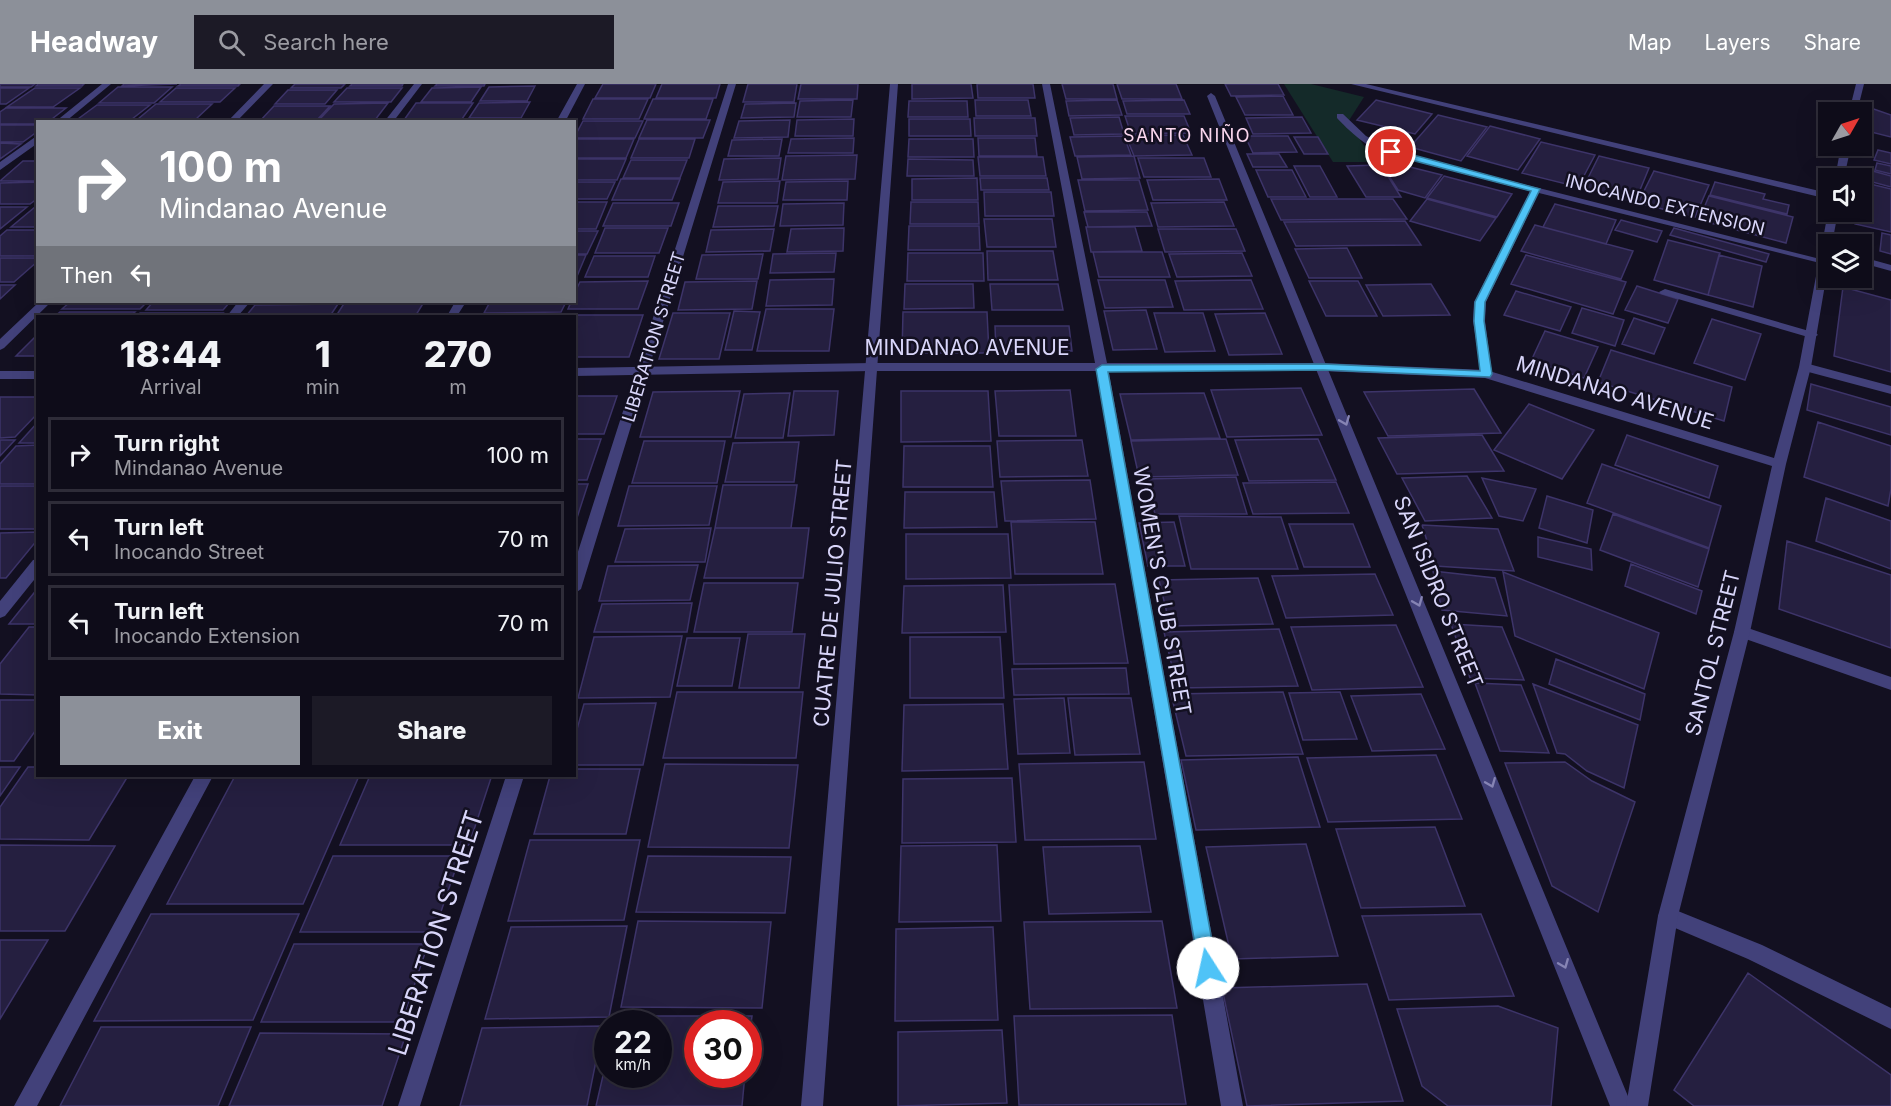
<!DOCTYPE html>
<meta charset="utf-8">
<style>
body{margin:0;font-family:Inter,sans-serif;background:#1c1a26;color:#f1f3f6;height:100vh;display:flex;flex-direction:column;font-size:22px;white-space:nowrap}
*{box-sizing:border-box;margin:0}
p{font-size:20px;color:#9b9ba2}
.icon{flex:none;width:33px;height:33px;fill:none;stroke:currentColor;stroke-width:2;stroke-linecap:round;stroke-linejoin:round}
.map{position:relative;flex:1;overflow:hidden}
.side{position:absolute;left:36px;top:231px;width:540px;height:462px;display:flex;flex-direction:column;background:#0e0c19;border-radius:0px;box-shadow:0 6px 24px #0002,0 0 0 2px #2e2c38}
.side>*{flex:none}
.top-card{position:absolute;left:36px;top:36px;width:540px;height:183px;border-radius:0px;box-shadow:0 6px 24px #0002,0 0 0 2px #2e2c38;background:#8c9099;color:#fff;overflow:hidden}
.needle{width:39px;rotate:51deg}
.controls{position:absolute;left:1818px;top:18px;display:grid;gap:12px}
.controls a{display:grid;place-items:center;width:54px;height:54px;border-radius:0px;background:#0e0c19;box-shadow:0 6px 24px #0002,0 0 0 2px #2e2c38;font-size:30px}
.speed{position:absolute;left:594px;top:926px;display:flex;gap:12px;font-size:30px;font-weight:700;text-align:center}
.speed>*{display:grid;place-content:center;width:78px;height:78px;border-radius:50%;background:#0e0c19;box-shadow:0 6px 24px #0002,0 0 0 2px #2e2c38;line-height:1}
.speed small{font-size:15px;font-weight:400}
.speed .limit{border:9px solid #d22;background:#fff;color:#111}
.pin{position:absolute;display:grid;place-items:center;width:51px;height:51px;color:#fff;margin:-26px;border:3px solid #fff;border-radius:50%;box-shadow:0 2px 6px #0007}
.me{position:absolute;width:66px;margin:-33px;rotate:350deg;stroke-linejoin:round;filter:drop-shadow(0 0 4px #0008)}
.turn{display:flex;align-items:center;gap:21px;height:126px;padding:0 24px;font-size:27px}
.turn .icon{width:78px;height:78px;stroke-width:2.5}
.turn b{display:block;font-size:42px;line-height:51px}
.then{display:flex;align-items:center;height:57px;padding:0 24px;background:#0003;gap:12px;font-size:22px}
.eta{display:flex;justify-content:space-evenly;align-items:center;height:102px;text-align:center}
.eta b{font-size:36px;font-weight:800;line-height:42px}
.button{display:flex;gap:12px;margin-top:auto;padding:12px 24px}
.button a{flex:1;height:69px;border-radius:0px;background:#8c9099;color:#fff;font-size:24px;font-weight:800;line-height:69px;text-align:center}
.button a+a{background:#1c1a26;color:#f1f3f6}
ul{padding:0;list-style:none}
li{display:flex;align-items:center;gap:18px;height:75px;margin:0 12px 9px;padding:0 12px;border:3px solid #2e2c38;border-radius:0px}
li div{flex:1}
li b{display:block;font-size:22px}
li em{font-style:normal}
header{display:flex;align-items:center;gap:36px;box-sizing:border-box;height:84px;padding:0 30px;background:#8c9099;color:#fff}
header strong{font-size:28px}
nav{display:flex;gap:33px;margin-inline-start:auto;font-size:21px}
.search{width:420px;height:54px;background:#1c1a26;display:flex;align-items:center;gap:15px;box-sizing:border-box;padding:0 21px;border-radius:0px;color:#9b9ba2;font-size:22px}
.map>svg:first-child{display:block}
.green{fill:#142a29}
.building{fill:#251f40;stroke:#3d3469;stroke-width:1.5}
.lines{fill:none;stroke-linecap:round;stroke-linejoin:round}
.service{fill:#42417a;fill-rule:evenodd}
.minor{fill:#42417a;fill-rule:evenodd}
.tertiary{fill:#42417a;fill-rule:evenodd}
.oneway{stroke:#8684b4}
.route{fill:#4fc3f7;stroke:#337fa1;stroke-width:1.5}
.labels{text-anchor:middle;stroke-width:5;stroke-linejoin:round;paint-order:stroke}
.far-neighbourhood-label{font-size:18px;letter-spacing:1.5px;fill:#fad7ee;stroke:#131021}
.far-street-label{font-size:18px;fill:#d9d6fa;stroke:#131021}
.street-label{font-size:21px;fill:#d9d6fa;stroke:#131021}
.near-street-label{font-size:26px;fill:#d9d6fa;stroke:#131021}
</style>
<header>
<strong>Headway</strong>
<div class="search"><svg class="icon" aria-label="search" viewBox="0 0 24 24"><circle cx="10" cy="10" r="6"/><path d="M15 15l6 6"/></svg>Search here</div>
<nav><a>Map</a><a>Layers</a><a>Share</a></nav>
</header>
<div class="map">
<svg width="1891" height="1022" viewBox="0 0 1891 1022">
<rect width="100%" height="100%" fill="#131021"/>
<!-- green -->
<path class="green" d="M1284,0H1311L1364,13L1348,38L1375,78H1333Z"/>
<!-- building -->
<path class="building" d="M0,0H35L31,3H0Z
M38,0H84L82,2H36Z
M124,0H177L122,2Z
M181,0H240L238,2H178Z
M295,0H345L341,4H291Z
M352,0H403L402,2H350Z
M437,0H485L484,2H435Z
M603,0H656L650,14H595Z
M662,0H720L716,14H656Z
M748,0H797L794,18H743Z
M801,0H858L857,15H798Z
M912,0H971L973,14L912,15Z
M977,0H1033L1035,14H978Z
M1062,0H1113L1117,15H1066Z
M1117,0H1176L1182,15H1122Z
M1225,0H1278L1284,11L1231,12Z
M535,2L527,17H480L489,3Z
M118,3H172L154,19H99Z
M481,3L471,18H421L432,4Z
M0,4H29L6,20H0Z
M35,4H80L53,23H7Z
M176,4H235L220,18H160Z
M347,4H402L391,18H334Z
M288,6H337L325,20H275Z
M1283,12L1293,31H1245L1236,13Z
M593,15H648L639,35H583Z
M653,15H713L706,35H644Z
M853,16L851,33H797L800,17Z
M975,16H1028L1031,32H976Z
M1117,16L1122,31L1069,32L1066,17Z
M1184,16L1190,30H1127L1123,17Z
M1376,16L1432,30L1415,50L1357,36Z
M909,17H967L968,33H908Z
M530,18L521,34H469L479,19Z
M388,19L375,36H319L334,20Z
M416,19H473L462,35L404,36Z
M796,19L794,33L741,34L745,20Z
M156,20H212L196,35H138Z
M97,21H150L132,35H78Z
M274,22H330L316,37L259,38Z
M1865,22L1891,31V53L1867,47Z
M6,24H66L48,38H38V40H0V28Z
M1438,31L1487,43L1461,77L1410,63Z
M1125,32H1184L1191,49L1131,50Z
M1119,33L1124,50L1074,51L1070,34Z
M1302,33L1311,49L1253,50L1246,34Z
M974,34H1035L1037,52H975Z
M854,35L853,52H795L797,36Z
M909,35H970L971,52H909Z
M467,36H525L524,38Z
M647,36H710L703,54H639Z
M790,36L788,53L734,54L739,37Z
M583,37H643L635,54H574Z
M0,41H38V47L23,58H0Z
M1490,42L1540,55L1518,86L1467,72Z
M1183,51L1192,71L1134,72L1126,52Z
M1124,52L1131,71L1075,72L1070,53Z
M1245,52H1288L1297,68L1253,69Z
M1294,53H1318L1328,70H1304Z
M854,54L853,69H788L791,55Z
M978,54H1035L1037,72H979Z
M574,55H634L626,74H574Z
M639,55H695L689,74H631Z
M782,55L779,72H728L732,56Z
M909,55H973L974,73H908Z
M1541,58L1595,71L1578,103L1522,89Z
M0,59L21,60L0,75Z
M1878,66L1891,69V80L1874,76Z
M1247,70H1279L1287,83H1253Z
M857,71L855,95L782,96L786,72Z
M1134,72L1140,94L1082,95L1077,73Z
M1599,72L1649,84L1635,118L1583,104Z
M978,73H1043L1046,92H980Z
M781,74L778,95L719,96L724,75Z
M1138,74H1204L1211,93H1144Z
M574,75H626L617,96H574Z
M908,75L973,76L974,92H907Z
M631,76H687L680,94H623Z
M23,77H38V97H0Z
M1386,77L1442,91L1425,114L1398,106L1382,81Z
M1877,79L1891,82V90L1875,86Z
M1381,81L1401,113H1366L1347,82Z
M1294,82H1320L1337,113H1310Z
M1256,86H1292L1306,113H1268Z
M1869,86L1891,92V103L1865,96Z
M1654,87L1709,101L1695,133L1638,119Z
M1444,92L1512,110L1497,133L1427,114Z
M977,94L978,116H912V95Z
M980,94H1047L1049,106H981Z
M621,95H680L672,116H612Z
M1219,95L1227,116H1153L1147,96Z
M1078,96H1139L1148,126L1085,127Z
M780,97L777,119H718L723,98Z
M848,97L847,116H783L786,98Z
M38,98V114L30,120H0V99Z
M574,98H615L607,115H574Z
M1715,98L1765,110L1763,115L1789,121L1787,130L1710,111Z
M1862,98L1891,105V148L1855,140V128H1862Z
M984,108H1051L1054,132H985Z
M1709,112L1793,133L1786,159L1699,136Z
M1271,115H1393L1407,135L1281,136Z
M1427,115L1496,134L1480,157L1410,137Z
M574,118H607L596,145H574Z
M911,118H978L979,140H910Z
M1224,118L1234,142L1158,143L1151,119Z
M613,119H679L671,142H603Z
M844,119L843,141L780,142L783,120Z
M1555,120L1616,136L1606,160L1543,143Z
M718,122H778L774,142L713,143Z
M0,123H27L0,145Z
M35,123H38V143H11Z
M1084,128H1147L1152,142L1088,143Z
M984,135H1052L1056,163H987Z
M1621,136L1662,147L1657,158L1615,146Z
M1405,137L1421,161L1296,162L1284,138Z
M1535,141L1633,167L1621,195L1521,167Z
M909,142H979L980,166H908Z
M1086,143H1135L1142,167L1091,168Z
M605,144H668L659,169H595Z
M844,144L843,167L787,168L791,145Z
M1674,144L1769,170L1766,178L1670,151Z
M774,145L770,167L706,168L711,146Z
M1158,145H1236L1245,167L1165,168Z
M7,146H38V172H0V152Z
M574,147H598L587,170H574Z
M1882,149L1891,151V170L1880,167Z
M1668,156L1720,169L1708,211L1654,196Z
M1347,164L1362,194H1309L1295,165Z
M987,167H1053L1058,196H988Z
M1093,168H1162L1170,193H1099Z
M836,169L834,188L770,189L773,170Z
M908,169H983L984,197H907Z
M1242,169L1252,192L1177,193L1169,170Z
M763,170L758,195H696L702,171Z
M574,171H586L575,197H574Z
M1526,171L1626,198L1613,230L1511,200Z
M1719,171L1762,182L1753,223L1708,211Z
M594,172H655L648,193H585Z
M0,174H38V177L14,198H0Z
M834,195L832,221L766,222L770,196Z
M1098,196H1165L1173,223L1105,224Z
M1251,196L1263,225L1184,226L1175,197Z
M648,197L638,225H568L571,218H574V210L580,198Z
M757,197L752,225L678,226L685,198Z
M1309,197H1358L1377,232H1326Z
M905,200H973L974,224L904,225Z
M990,200H1058L1063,226H992Z
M1431,200L1450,231L1383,232L1366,201Z
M0,201H15L0,215Z
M1637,202L1678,215L1668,239L1625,226Z
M1843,203L1891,216V288L1834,272Z
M1516,207L1571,223L1560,247L1504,231Z
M70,218H147L140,225H62Z
M153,218H230L223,226H146Z
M262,218H335L260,220Z
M345,218H424L416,231L336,232Z
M490,218H566L561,228L484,229Z
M338,220L330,232H246L255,221Z
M1582,224L1624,236L1615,262L1572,249Z
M766,225H834L829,267H757Z
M1146,226L1157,265L1113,266L1104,227Z
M734,227L760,228L752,266H725Z
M60,228H135L131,232H55Z
M903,228H987L989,269H902Z
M140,229H223L220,232H137Z
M673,229H730L719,275H659Z
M1154,229H1203L1215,267L1165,268Z
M1265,229L1282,270L1229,271L1215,230Z
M466,231H564L563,232Z
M571,231H643L629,273H574V232Z
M1634,234L1665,244L1654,270L1622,260Z
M1712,235L1761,250L1745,296L1694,279Z
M995,242H1069L1072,267H996Z
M1545,247L1598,263L1584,294L1531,277Z
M38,250V272H16Z
M1611,266L1732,303L1724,337L1598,298Z
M1811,300L1891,323V351L1807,326Z
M1301,304L1322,351L1227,353L1211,306Z
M1474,305L1501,349L1388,352L1364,308Z
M1070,306L1076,352H999L995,307Z
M740,307L731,353H640L653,308Z
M794,307H838L834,351L788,352Z
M901,307H988L991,357L901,358Z
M790,309L783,354H735L744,310Z
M1204,309L1220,354L1131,356L1120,310Z
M574,312H617L604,350H574Z
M0,313H38V329L15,353L0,354Z
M1529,320L1594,346L1562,395L1494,366Z
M38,338V359H19Z
M1818,338L1891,362V405L1888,422L1804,393Z
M1482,351L1504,387L1397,390L1378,354Z
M1627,351L1718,382L1709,414L1615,381Z
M574,355H601L587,396H574Z
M1226,355L1238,391L1139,393L1131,357Z
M1318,355L1336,396L1249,397L1235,356Z
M0,356H15L0,372Z
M1082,356L1088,392L1000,393L997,357Z
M644,357H725L717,399H632Z
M799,358L794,398H725L733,359Z
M38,361V400H0V380L16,362Z
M904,362H990L993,403H903Z
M1602,380L1721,422L1709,464L1587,419Z
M1467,392L1492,434L1425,437L1402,394Z
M1236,393L1247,430H1155L1146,395Z
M1482,394L1536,405L1523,437L1499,432Z
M1090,396L1096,435L1005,437L1001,397Z
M1336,398L1349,429L1253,430L1243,399Z
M574,400H588L574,443Z
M723,401H797L791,444H715Z
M0,402H38V445H0Z
M629,402H717L709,441L618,442Z
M905,408H994L997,443L904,444Z
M1547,412L1593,426L1587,459L1539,444Z
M1826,414L1891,437V485L1816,457Z
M1613,430L1709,465L1698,503L1600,466Z
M1179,432L1281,433L1298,485H1191Z
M1011,438H1095L1103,490H1015Z
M1174,438L1185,482H1148L1139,439Z
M1289,440H1353L1370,483H1304Z
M1422,441L1498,445L1514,487L1435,482Z
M711,444L705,478H615L625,445Z
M715,444H809L803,494H704Z
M38,448V455L6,494H0V449Z
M906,450H1008L1011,494L906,495Z
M1538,453L1591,465L1592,486L1538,473Z
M1787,457L1891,491V564L1779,525Z
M1631,480L1702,507L1696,530L1625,502Z
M698,481L690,516L599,517L608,482Z
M1433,487L1495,494L1507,532L1442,526Z
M1503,488L1659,549L1644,605L1515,552Z
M1375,490L1393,531L1286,534L1272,492Z
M1258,494L1273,540L1170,542L1159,496Z
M704,499H798L792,548H694Z
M1115,500L1128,579L1014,580L1009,501Z
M1003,501L1006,548L902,549L904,502Z
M38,504V540H9Z
M692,519L687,548H594L602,520Z
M1451,540L1502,543L1524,596L1470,594Z
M1396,541L1423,603L1312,606L1291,543Z
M29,543H38V611L0,610V580Z
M1279,545L1298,602L1177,604L1164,548Z
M748,550H805L799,604H739Z
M682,552L670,613L578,614L594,553Z
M910,553H1000L1004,614H910Z
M687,554H740L732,602H677Z
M1556,575L1645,610L1640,636L1549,600Z
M1126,584L1129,610L1014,611L1012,585Z
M1475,599L1521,601L1549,669L1500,667Z
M1533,600L1638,641L1624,704L1587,687L1565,670L1557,669Z
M677,608H803L796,674H663Z
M1283,608L1303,670L1186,672L1171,610Z
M1340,608L1357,655L1303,656L1289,609Z
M1421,610L1445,665L1372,667L1351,612Z
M1064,614L1070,669L1018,670L1014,615Z
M1068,614H1131L1140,670L1075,671Z
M0,616H38V643L14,677H0Z
M656,619L643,681H574V656L584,620Z
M1003,620L1008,685L902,687L904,621Z
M1436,671L1462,735L1328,738L1307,674Z
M1298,673L1320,743L1196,746L1181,676Z
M1144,678L1156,755L1025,756L1019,680Z
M1565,678L1592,697L1635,718L1598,828L1552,802L1505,679Z
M665,680L798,681L789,764L648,763Z
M0,683H20L0,712Z
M28,683H38V692H128L89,756L0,755V723Z
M574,685H640L626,750H534L550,692H574Z
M235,692H359L303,820H167Z
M369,694H491L469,761H340Z
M1012,694L1016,758L902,759L903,695Z
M1435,743L1465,822L1361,824L1336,745Z
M530,756H640L624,836L508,837Z
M1306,760L1338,872L1232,875L1206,763Z
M0,761L115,762L65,847H0Z
M997,761L1001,837L899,838L901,762Z
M1140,762L1151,828L1049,830L1043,763Z
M333,772H460L434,848H300Z
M648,772L791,773L785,829L636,828Z
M151,830H299L253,936L94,937Z
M1481,830L1514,912L1389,916L1362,832Z
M638,837L771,838L762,924L621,923Z
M1162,837L1177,924L1030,925L1024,838Z
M627,842L609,933L485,935L511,843Z
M993,843L998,936L895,937L896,845Z
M0,856H48L0,935Z
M294,860H428L402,938H261Z
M1748,889L1891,991V1022H1694L1674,1006Z
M1367,900L1403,1017L1247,1022L1222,904Z
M1498,922L1558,944L1551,1022H1448L1422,1002L1397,925Z
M1172,931L1186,1020L1019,1021L1014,932Z
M615,932H752L748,962V939H698V990H745L742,1022H596L608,970V990H658V939H614Z
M603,942L587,1022H460L482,944Z
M101,943H251L218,1022H60Z
M1002,946L1007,1019L898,1022V948Z
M260,949L406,950L382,1022H229Z"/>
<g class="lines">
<!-- service -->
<path class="service" d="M1351,0H1366L1828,109V115Z
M1337,30H1343L1366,52L1396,68C1381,78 1347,45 1337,34Z
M1862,173L1891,181V187L1862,179Z
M1665,205L1816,249L1818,251L1812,254L1808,253L1661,210L1659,208Z
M1668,823L1762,861L1891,924V945L1748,875L1661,838L1658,832L1661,826Z"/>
<!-- minor -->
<path class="minor" d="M102,0H111L65,38H55Z
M264,0H273L236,38H227Z
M414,0H422L393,38H384Z
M577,0H585L565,38H556Z
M728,0H736L581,505L574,510V480Z
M890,0H898L823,1022H801Z
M1042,0H1050L1108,284L1243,1022H1221L1096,284Z
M1211,9L1215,12L1632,1022H1610L1207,12Z
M38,51V59L0,86V78Z
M1388,66L1828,177V181L1539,109L1486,218L1485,237L1492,290L1490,293H1482L1473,237L1474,218L1530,107L1388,70Z
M39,218H51L4,264L0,266V255Z
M238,218H250L238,232H227Z
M455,218H466L457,232H447Z
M1805,279L1891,302V310L1801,286L1799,283Z
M38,475V491L5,532L0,534V517L33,476Z
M1742,542L1891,593V606L1737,552L1734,548L1737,544Z
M195,692H213L37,1022H14Z
M506,692H524L420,1022H398Z"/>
<!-- tertiary -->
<path class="tertiary" d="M1856,0H1864L1857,28H1849Z
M1841,62H1851L1844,94H1835Z
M1828,128H1838L1832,160H1828V183L1811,283L1786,380L1750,548L1678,832L1648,1022H1626L1658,832L1734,548L1772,382L1485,294L1323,287H873L574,292V284L873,279H1323L1486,286L1774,374L1799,283Z
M0,287H38V295H0Z"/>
</g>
<!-- one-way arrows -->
<defs><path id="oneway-chevron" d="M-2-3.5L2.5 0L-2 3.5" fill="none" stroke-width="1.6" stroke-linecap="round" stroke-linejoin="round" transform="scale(1.5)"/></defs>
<g class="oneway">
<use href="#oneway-chevron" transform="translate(1345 337) rotate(68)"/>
<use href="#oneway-chevron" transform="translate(1418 518) rotate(68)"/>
<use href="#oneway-chevron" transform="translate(1491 699) rotate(68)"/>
<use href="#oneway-chevron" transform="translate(1564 880) rotate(68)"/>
</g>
<!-- route -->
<path class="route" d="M1391,65L1540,105L1485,218L1484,237L1492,290L1490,293L1323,286L1108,288L1217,884L1214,890L1208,893L1201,890L1199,884L1096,285L1102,281L1323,280L1480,287L1474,237L1475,218L1531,107L1388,70L1387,68Z"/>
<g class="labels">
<!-- far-neighbourhood labels -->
<g class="far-neighbourhood-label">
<text x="1187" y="58">SANTO NIÑO</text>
</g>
<!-- far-street labels -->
<g class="far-street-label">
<text transform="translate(1665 121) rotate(14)" y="6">INOCANDO EXTENSION</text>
<text transform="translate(654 253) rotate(-73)" y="6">LIBERATION STREET</text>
</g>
<!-- street labels -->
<g class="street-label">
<text x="967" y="271">MINDANAO AVENUE</text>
<text transform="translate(1615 309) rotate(17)" y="7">MINDANAO AVENUE</text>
<text transform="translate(1162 507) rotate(80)" y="7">WOMEN'S CLUB STREET</text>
<text transform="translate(1438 508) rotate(68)" y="7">SAN ISIDRO STREET</text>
<text transform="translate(833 509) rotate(-85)" y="7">CUATRE DE JULIO STREET</text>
<text transform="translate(1713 569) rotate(-76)" y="7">SANTOL STREET</text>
</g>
<!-- near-street labels -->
<g class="near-street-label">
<text transform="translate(436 849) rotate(-72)" y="9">LIBERATION STREET</text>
</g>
</g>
</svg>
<div class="controls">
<a><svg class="needle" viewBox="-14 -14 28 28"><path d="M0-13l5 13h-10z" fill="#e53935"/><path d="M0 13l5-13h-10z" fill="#9b9ba2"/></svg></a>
<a><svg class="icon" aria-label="sound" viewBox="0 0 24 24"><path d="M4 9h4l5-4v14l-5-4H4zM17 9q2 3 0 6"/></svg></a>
<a><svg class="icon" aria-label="layers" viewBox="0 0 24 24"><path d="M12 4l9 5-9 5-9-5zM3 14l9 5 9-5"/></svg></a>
</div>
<div class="speed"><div>22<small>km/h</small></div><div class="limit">30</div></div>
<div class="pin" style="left:1391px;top:68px;background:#d93025"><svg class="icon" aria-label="arrive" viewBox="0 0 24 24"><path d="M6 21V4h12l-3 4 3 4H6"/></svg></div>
<svg class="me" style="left:1208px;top:884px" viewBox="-20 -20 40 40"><circle r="19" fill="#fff"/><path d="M0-13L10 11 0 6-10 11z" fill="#4fc3f7"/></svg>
<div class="top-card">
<div class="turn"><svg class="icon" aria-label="right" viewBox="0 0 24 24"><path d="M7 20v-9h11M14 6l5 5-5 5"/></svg><div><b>100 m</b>Mindanao Avenue</div></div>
<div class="then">Then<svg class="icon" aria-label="left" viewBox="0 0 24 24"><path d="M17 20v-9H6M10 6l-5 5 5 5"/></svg></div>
</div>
<section class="side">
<div class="eta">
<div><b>18:44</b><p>Arrival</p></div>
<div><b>1</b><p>min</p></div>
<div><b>270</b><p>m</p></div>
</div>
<ul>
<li><svg class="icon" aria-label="right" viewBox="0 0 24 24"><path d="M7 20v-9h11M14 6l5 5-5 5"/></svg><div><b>Turn right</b><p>Mindanao Avenue</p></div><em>100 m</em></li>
<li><svg class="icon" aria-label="left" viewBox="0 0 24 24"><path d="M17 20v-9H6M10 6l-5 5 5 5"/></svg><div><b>Turn left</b><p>Inocando Street</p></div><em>70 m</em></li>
<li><svg class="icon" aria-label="left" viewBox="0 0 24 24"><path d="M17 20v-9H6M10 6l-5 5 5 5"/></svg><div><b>Turn left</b><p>Inocando Extension</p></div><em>70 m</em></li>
</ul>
<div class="button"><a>Exit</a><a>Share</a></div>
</section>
</div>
